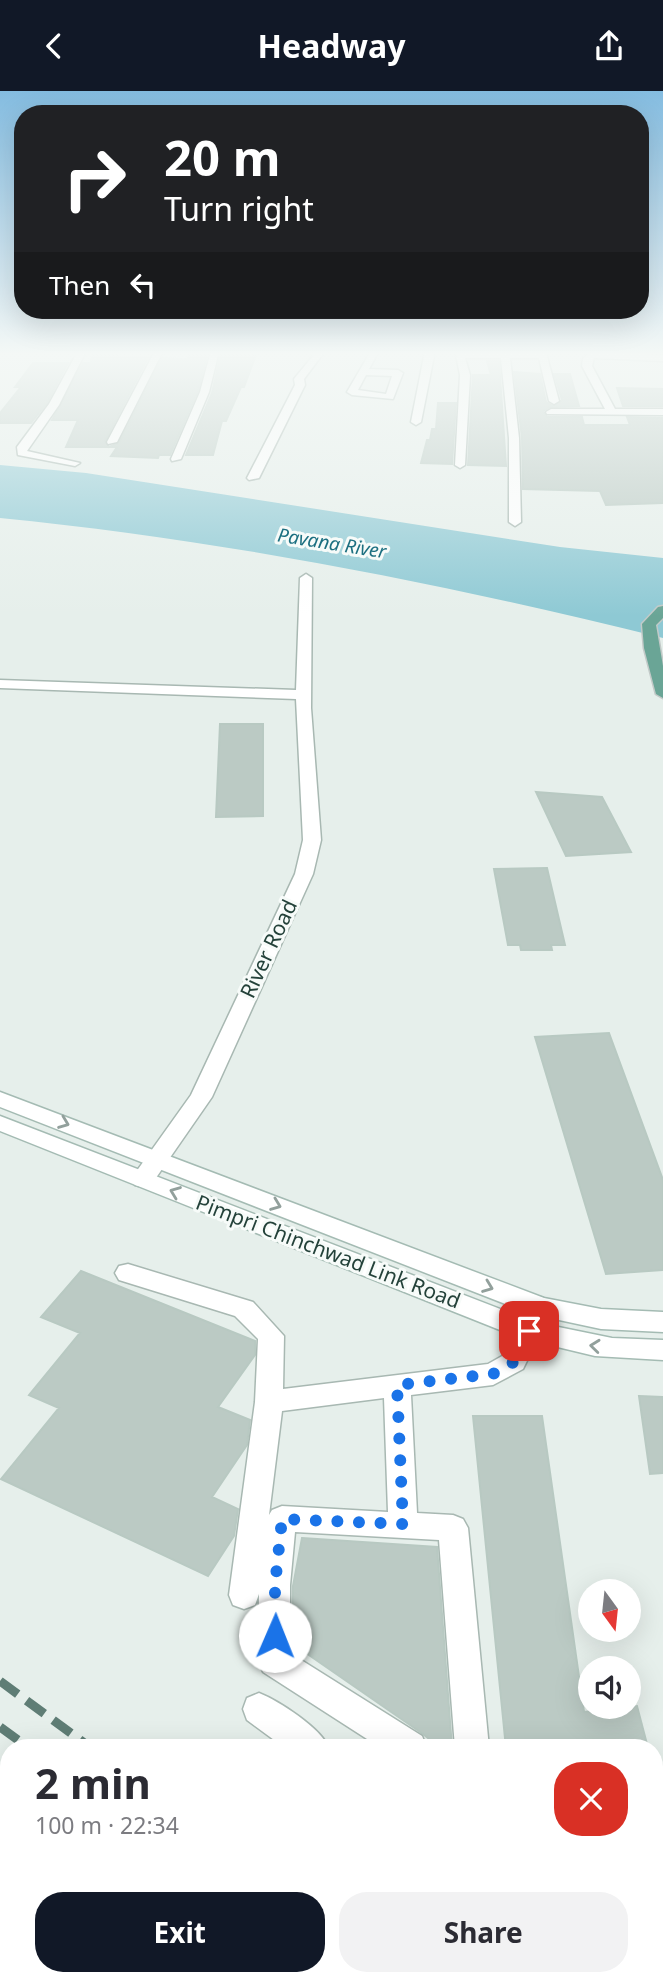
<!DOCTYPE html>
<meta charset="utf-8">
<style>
body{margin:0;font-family:"Noto Sans",sans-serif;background:#f2f2f3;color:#2b2b33;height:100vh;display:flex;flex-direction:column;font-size:26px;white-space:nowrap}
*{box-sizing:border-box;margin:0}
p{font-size:23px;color:#7c7c81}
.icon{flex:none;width:38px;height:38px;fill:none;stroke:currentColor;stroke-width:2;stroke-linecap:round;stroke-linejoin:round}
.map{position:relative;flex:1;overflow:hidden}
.drawer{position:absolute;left:0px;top:1648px;width:663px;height:247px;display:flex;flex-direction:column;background:#fff;border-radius:28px 28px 0 0;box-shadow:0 7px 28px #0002}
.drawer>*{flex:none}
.banner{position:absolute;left:14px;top:14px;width:635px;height:214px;border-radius:28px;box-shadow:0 7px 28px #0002;background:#202124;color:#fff;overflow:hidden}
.needle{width:46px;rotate:165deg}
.fabs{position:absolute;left:578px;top:1488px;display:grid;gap:14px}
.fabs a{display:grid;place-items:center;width:63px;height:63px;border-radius:50%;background:#fff;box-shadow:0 7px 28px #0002;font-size:35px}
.pin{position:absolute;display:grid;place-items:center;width:60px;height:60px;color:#fff;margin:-30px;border-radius:14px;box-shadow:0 4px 10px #0006}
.me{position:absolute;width:77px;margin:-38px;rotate:1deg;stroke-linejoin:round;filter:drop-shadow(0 0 5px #0008)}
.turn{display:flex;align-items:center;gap:24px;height:147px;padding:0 35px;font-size:32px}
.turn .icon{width:91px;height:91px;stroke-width:2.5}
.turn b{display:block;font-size:49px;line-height:60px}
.then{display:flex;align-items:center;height:66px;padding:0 35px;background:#0003;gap:14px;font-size:26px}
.round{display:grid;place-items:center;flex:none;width:74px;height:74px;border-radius:28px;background:#f2f2f3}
.summary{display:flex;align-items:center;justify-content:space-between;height:119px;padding:0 35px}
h1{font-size:42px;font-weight:700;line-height:52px}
.button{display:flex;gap:14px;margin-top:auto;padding:14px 35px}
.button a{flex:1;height:80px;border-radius:28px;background:#111827;color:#fff;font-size:28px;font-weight:700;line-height:80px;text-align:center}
.button a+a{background:#f2f2f3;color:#2b2b33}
header{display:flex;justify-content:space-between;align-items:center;height:91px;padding:0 35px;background:#111827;color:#fff;font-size:32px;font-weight:700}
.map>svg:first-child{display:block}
.water{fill:#8ec9d4}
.building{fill:#bbcac4;stroke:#b8c9c2;stroke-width:2}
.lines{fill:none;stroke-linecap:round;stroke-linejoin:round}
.minor-casing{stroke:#a8b8b2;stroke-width:3}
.secondary-casing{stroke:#a4bbb3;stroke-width:3}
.primary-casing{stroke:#c2cac8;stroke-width:3}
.minor{fill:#fff;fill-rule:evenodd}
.secondary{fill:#fff;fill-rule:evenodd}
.primary{fill:#6aa596;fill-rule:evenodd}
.rail{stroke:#5f7d75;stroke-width:9;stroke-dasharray:22 11;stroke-linecap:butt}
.oneway{stroke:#92a09c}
.route{stroke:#1a73e8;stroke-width:12;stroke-dasharray:0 21.6}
.labels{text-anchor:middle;stroke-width:6;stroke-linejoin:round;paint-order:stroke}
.far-water-label{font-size:19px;font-style:italic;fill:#1c6f80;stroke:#f7fbf9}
.street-label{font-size:21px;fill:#24423a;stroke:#f7fbf9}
</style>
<header><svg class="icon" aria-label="back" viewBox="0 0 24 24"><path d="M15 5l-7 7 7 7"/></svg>Headway<svg class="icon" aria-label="share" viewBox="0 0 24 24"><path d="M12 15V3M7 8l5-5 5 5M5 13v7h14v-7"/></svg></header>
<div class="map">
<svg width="663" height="1895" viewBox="0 0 663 1895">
<rect width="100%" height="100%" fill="#e6efeb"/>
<!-- water -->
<path class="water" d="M0,374L86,382L560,456L663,467V547C445,493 223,449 0,427Z"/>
<!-- building -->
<path class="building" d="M92,260H117V266L148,267L105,350L109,356L119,352L162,267L187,268L190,261H208L198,300L170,364H159L158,367L111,365L117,356H66L78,329H52L83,272H91Z
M221,261H257L244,296H241L226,330H222L213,364H186L212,302Z
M487,270H499L506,375L468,374L473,284H491Z
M33,272H68L47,312L31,332H0V322L21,296H15Z
M514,281L540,283L546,311L553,315L562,309L554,283H570L579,315L550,316L543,320L547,326H582L584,334H630L627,326L663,327V412L606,414L600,400L523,398L522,347Z
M617,297L663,298V315H623Z
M438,312H456L452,373L421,372L427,349H430L432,338H436Z
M220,633H263V725L216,726Z
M536,701L602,706L631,761L566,765Z
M547,777L565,854H551L552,859H521L520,854H508L494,778Z
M609,942L663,1089V1179L606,1183L535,946Z
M81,1180L255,1250V1264L218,1316L250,1329L247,1354L212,1406L238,1418L234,1445L208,1485L1,1388L59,1317L29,1304L80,1242L41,1226Z
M639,1305L663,1306V1382L650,1383Z
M473,1325H542L584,1621L637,1615L648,1657H506Z
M302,1447L437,1456L452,1657H440L423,1643L293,1553V1495Z"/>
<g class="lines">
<defs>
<path id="minor" d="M78,260H86L59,314L27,360L80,372L75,375L18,364L17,356L49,313Z
M155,260H163L117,351L108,353L107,351Z
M211,260H219L209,301L181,368L172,370L171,368L200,301Z
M317,260H325L304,288L305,294L259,387L249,389L247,387L295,294L294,288Z
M371,260H379L369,278L398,279L403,282L393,308L352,304L347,301ZM366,284L392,285L386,303L358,299Z
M425,260H433L434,265L421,331L416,334L411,331Z
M505,260L546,262L559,310L554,313L549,310L539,267H510L519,347L521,431L515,435L509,431V347L501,267H465L470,284L465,374L460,377L455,374L460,284L456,264L460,261Z
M591,260L663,264V270L594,267L592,275L615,318H663V324L547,323L546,321L551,318H605L582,275L583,268Z
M306,483L312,487L311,617L321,749L313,783L212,1006L151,1094L143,1096L135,1094L131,1088L191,1004L295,783L303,749L296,608L0,597V589L296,599L300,487Z
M128,1173L253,1211L284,1245L283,1298L488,1273L504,1264L531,1209L540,1206L549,1209L553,1216L523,1278L493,1294L411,1304L417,1422L453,1424L463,1428L468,1437L489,1657H455L439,1449L295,1441L290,1494V1562L422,1645L427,1657H381L263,1581L258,1570L259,1503L255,1514L244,1518L233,1514L229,1504L255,1311L258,1248L235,1225L119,1189L115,1182L119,1175ZM384,1307L388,1421L282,1415L272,1419L269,1424L282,1320Z
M259,1602C279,1610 321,1637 329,1657H285L247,1629L243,1618L247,1607Z
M602,1886H647L651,1895H606Z"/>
<path id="secondary" d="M0,1001L544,1207L601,1218L663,1221V1241L601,1238L531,1223L0,1016Z
M0,1025L534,1231L612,1247L663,1249V1269L595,1265L520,1247L0,1040Z"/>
<path id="primary" d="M663,515V527L656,534L663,575V607L656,603L644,557L642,533L658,516Z"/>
</defs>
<!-- minor casing -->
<use href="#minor" class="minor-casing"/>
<!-- secondary casing -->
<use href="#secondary" class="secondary-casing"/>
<!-- primary casing -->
<use href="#primary" class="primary-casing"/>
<!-- minor -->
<use href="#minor" class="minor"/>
<!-- secondary -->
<use href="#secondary" class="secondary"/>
<!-- primary -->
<use href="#primary" class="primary"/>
<!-- rail -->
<path class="rail" d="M0,1590L91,1657
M0,1636L29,1657
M320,1886L331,1895
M387,1886L397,1895"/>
</g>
<!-- one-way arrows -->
<defs><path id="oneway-chevron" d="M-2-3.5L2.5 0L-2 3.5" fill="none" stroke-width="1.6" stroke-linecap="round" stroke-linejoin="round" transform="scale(1.75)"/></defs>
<g class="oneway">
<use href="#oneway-chevron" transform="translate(64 1032) rotate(21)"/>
<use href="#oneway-chevron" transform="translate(175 1101) rotate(-159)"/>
<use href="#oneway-chevron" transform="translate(276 1114) rotate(21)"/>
<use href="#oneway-chevron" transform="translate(488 1196) rotate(21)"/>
<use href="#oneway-chevron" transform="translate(595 1255) rotate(-174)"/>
</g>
<!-- sky -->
<linearGradient id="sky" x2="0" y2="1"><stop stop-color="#84bce0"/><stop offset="0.5" stop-color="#f4f8f6"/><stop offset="1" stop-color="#f4f8f6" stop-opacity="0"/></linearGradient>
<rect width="663" height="525" fill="url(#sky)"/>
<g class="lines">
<!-- route -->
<path class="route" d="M275,1545V1494L282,1428L403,1433L397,1294L493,1283L514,1271L529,1240"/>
</g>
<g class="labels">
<!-- far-water labels -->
<g class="far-water-label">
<text transform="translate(332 452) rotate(9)" y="7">Pavana River</text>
</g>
<!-- street labels -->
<g class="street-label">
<text transform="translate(269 858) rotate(-65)" y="7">River Road</text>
<text transform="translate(328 1161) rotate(21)" y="7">Pimpri Chinchwad Link Road</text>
</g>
</g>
</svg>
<div class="fabs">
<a><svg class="needle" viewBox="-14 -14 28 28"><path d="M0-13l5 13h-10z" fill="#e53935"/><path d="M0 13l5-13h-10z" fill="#7c7c81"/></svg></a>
<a><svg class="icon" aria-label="sound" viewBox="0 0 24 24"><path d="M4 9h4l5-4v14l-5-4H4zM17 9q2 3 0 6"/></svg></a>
</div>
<div class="pin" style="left:529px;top:1240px;background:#d93025"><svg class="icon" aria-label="arrive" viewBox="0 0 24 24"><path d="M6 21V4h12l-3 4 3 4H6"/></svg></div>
<svg class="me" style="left:275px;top:1545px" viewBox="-20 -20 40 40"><circle r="19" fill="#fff"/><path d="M0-13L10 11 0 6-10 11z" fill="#1a73e8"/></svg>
<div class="banner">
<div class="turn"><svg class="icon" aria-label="right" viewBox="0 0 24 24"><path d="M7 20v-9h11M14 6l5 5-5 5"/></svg><div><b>20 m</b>Turn right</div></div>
<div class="then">Then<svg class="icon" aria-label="left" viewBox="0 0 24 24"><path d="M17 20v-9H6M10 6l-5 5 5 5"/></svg></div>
</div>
<section class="drawer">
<div class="summary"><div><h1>2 min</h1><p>100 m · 22:34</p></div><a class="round" style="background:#d93025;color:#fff"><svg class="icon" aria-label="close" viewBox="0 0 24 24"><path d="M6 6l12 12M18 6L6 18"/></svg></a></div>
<div class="button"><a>Exit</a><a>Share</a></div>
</section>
</div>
